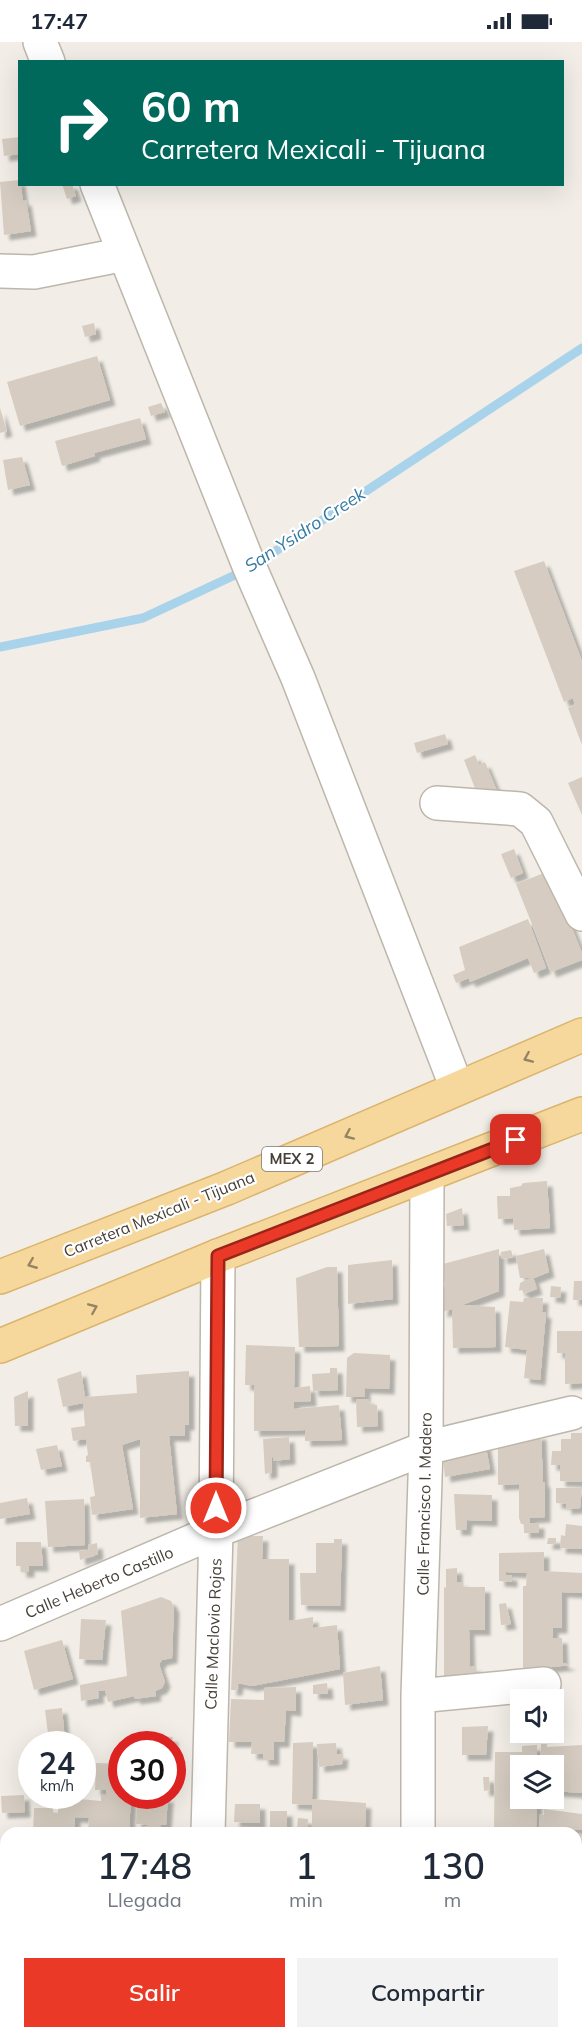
<!DOCTYPE html>
<html lang="es">
<style>
body{margin:0;font-family:Mulish,sans-serif;background:#f2f2f3;color:#1f2937;height:100vh;display:flex;flex-direction:column;font-size:22px;white-space:nowrap}
*{box-sizing:border-box;margin:0}
p{font-size:20px;color:#747a83}
.icon{flex:none;width:33px;height:33px;fill:none;stroke:currentColor;stroke-width:2;stroke-linecap:round;stroke-linejoin:round}
.map{position:relative;flex:1;overflow:hidden}
.details{position:absolute;left:0px;top:1785px;width:582px;height:212px;display:flex;flex-direction:column;background:#fff;border-radius:18px 18px 0 0;box-shadow:0 6px 24px #0002}
.details>*{flex:none}
.top-card{position:absolute;left:18px;top:18px;width:546px;height:126px;border-radius:0px;box-shadow:0 6px 24px #0002;background:#00695c;color:#fff;overflow:hidden}
.buttons{position:absolute;left:510px;top:1647px;display:grid;gap:12px}
.buttons a{display:grid;place-items:center;width:54px;height:54px;border-radius:0px;background:#fff;box-shadow:0 6px 24px #0002;font-size:30px}
.speed{position:absolute;left:18px;top:1689px;display:flex;gap:12px;font-size:30px;font-weight:700;text-align:center}
.speed>*{display:grid;place-content:center;width:78px;height:78px;border-radius:50%;background:#fff;box-shadow:0 6px 24px #0002;line-height:1}
.speed small{font-size:15px;font-weight:400}
.speed .limit{border:9px solid #d22;background:#fff;color:#111}
.pin{position:absolute;display:grid;place-items:center;width:51px;height:51px;color:#fff;margin:-26px;border-radius:12px;box-shadow:0 3px 9px #0006}
.me{position:absolute;width:66px;margin:-33px;rotate:0deg;stroke-linejoin:round;filter:drop-shadow(0 0 4px #0008)}
.turn{display:flex;align-items:center;gap:21px;height:126px;padding:0 24px;font-size:27px}
.turn .icon{width:78px;height:78px;stroke-width:2.5}
.turn b{display:block;font-size:42px;line-height:51px}
.eta{display:flex;justify-content:space-evenly;align-items:center;height:102px;text-align:center}
.eta b{font-size:36px;font-weight:600;line-height:42px}
.primary-button{display:flex;gap:12px;margin-top:auto;padding:12px 24px}
.primary-button a{flex:1;height:69px;border-radius:0px;background:#ea3926;color:#fff;font-size:24px;font-weight:600;line-height:69px;text-align:center}
.primary-button a+a{background:#f2f2f3;color:#1f2937}
.status{display:flex;justify-content:space-between;align-items:center;height:42px;padding:0 30px;background:#fff;direction:ltr}
.status svg{height:16px;fill:currentColor}
.map>svg:first-child{display:block}
.lines{fill:none;stroke-linecap:round;stroke-linejoin:round}
.stream{stroke:#a8d3eb;stroke-width:9}
.building{fill:#d6ccc1;filter:url(#shadow)}
.minor-casing{stroke:#bdb6ab;stroke-width:36}
.major-casing{stroke:#dbb46d;stroke-width:36}
.minor{stroke:#fff;stroke-width:33}
.major{stroke:#f7d89c;stroke-width:33}
.oneway{stroke:#958464}
.route-casing{stroke:#982519;stroke-width:15}
.route{stroke:#ea3926;stroke-width:10}
.labels{text-anchor:middle;stroke-width:4.5;stroke-linejoin:round;paint-order:stroke}
.shield{fill:#fff;stroke:#7d7973;stroke-width:1.5}
.shield-label{font-size:15px;font-weight:bold;fill:#453f37}
.street-label{font-size:16px;fill:#453f37;stroke:#fff}
.water-label{font-size:18px;font-style:italic;fill:#357aa1;stroke:#fff}
</style>
<div class="status"><b>17:47</b><svg viewBox="0 0 49 12"><path d="M0 12V9h3v3zM5 12V6h3v6zM10 12V3h3v9zM15 12V0h3v12zM26 1h20v11H26zM47 4h2v5h-2z"/></svg></div>
<div class="map">
<svg width="582" height="1996" viewBox="0 0 582 1996">
<defs>
<filter id="shadow"><feDropShadow dx="5.5" dy="5.5" stdDeviation="1.5" flood-color="#0004"/></filter>
</defs>
<rect width="100%" height="100%" fill="#f2eee7"/>
<g class="lines">
<!-- stream -->
<path class="stream" d="M0,605L143,576L250,526L582,306"/>
</g>
<!-- building -->
<path class="building" d="M20,95V112L4,114L2,97Z
M20,138L23,159L26,158L31,189L4,193L0,140Z
M62,142H72L76,154L67,157Z
M94,281L96,292L85,295L82,284Z
M97,314L110,358L20,384L7,340Z
M161,361L165,370L151,374L148,365Z
M0,366L7,389L0,391Z
M140,376L146,397L94,411L95,414L62,424L55,399Z
M22,415L30,443L8,448L3,418Z
M544,519L582,619V703L568,666L575,663L573,656L564,660L514,529Z
M445,692L448,702L417,711L414,701Z
M475,713L479,723L485,720L502,761L484,769L464,718Z
M582,735V773L568,741Z
M514,807L523,831L511,836L501,812Z
M549,829L582,911V918L551,930L516,842Z
M528,877L546,926L534,931L528,916L470,940L469,936L456,941L453,933L465,928L459,905Z
M547,1139L550,1186L514,1188L513,1176L498,1177L497,1154H510V1146L521,1144L523,1141Z
M462,1166L464,1183L447,1184L446,1172Z
M499,1207V1249L462,1263L495,1265L496,1305L453,1306L452,1267L442,1270L443,1245L445,1244L443,1222Z
M544,1207L549,1230L534,1236H520L516,1214Z
M511,1208L513,1215L502,1217L501,1210Z
M392,1218L393,1257L348,1262V1223Z
M327,1225H337L339,1304L299,1305L296,1236Z
M533,1235L537,1247L524,1252L522,1248L519,1249L520,1241Z
M574,1239H582V1258H573Z
M551,1244L561,1245L560,1256L550,1255Z
M524,1256H543L542,1270L546,1271L540,1338L524,1336L527,1308L505,1305L510,1259L523,1260Z
M557,1289H582V1341L565,1342V1311H557Z
M246,1303L295,1305L294,1346L310,1344L311,1359L294,1360V1367L339,1363L342,1398L305,1399V1388L254,1389V1343H245Z
M354,1311L390,1313L389,1347L365,1346V1355H346L347,1316Z
M330,1326H337L338,1348L313,1349L312,1332L330,1331Z
M81,1329L85,1355L137,1351L136,1333L189,1329V1383H185V1394H169L177,1472L140,1476V1397L122,1403L133,1467L92,1473L90,1455L95,1454L90,1420H86V1414L88,1413L86,1397L73,1399L71,1386L85,1384L83,1361L63,1365L57,1337Z
M28,1349V1384H15L14,1355Z
M356,1357H369V1363H377L378,1384L357,1385Z
M571,1391H582V1440L560,1439V1423H551L552,1409H561V1397H571Z
M541,1392L543,1440H545V1475L530,1476V1481H539V1491H524V1482H521L519,1476V1442L498,1443V1397Z
M289,1395L290,1417L274,1419L272,1412V1430L265,1432L263,1397Z
M485,1400L490,1427L445,1435L442,1407Z
M57,1403L62,1424L41,1428L36,1407Z
M556,1446H582L580,1466L566,1467V1462L556,1461Z
M454,1452L492,1453V1479L467,1478L466,1488H456Z
M27,1456L30,1472L0,1477V1461Z
M84,1457L85,1503L48,1505L45,1459Z
M566,1482L582,1484V1507L560,1506L561,1493L565,1494Z
M238,1494H263L262,1517H289V1579L313,1575V1586L337,1583L340,1627L252,1644L238,1641L237,1648H231Z
M548,1496H556V1502H547Z
M334,1497H342L340,1564L301,1563L300,1531H316V1501H334Z
M16,1500H41L43,1524H29V1530H21V1524H16Z
M97,1501L98,1512L80,1518L79,1509L89,1508L88,1503Z
M544,1510V1529L582,1531V1551L562,1550V1586H553V1596H562L563,1621L571,1623L523,1628V1544H526L527,1531L506,1530V1533H512V1540L499,1539V1511Z
M457,1526V1540H463V1545H485V1588H469L470,1625L476,1624V1633L444,1637V1545L446,1546V1527Z
M161,1555L171,1559L174,1566L172,1616L162,1618L159,1622L165,1640L162,1646L155,1649L156,1654L135,1657L134,1654L108,1660L105,1648L98,1649L99,1656L81,1659L80,1643L127,1634L121,1569Z
M506,1561L511,1582L501,1583L499,1562Z
M81,1577L106,1578L102,1618L79,1617Z
M62,1598L73,1637L34,1648L24,1609Z
M380,1624L383,1658L345,1663L343,1631Z
M327,1641L328,1652H313V1643Z
M296,1645V1669L286,1668L284,1700H274V1718H263V1712H251L252,1700H229L231,1657L264,1658V1646Z
M62,1666L65,1699L49,1700L45,1668Z
M488,1684L486,1713H462V1685Z
M150,1693L173,1695L172,1702H149Z
M136,1696L137,1702H125L124,1698Z
M313,1700L312,1757L366,1761L365,1786L340,1785V1787H331V1791H312V1763L292,1762L293,1701Z
M336,1701L337,1712H343L342,1722L319,1725L317,1702Z
M541,1702H547V1705L582,1703V1751L554,1749V1724H540Z
M537,1703V1723L520,1724V1756H537L536,1788L494,1786L495,1710H522V1704Z
M26,1708H32V1718L27,1719Z
M96,1721L122,1722V1754H131L129,1791H88L89,1776L75,1775V1791H33L34,1766H53V1772H58V1758L67,1759L68,1756L101,1759V1753H106V1748H95Z
M483,1735H489L490,1748L484,1749Z
M24,1753L25,1770L2,1771L1,1754Z
M137,1754L168,1755L166,1783H160L162,1791H144L143,1785L150,1783L136,1782Z
M235,1762H260V1781L234,1780Z
M544,1767L582,1772V1788L539,1785L540,1772L544,1773Z
M270,1769H287V1788L270,1789Z
M298,1776L308,1777L307,1788L297,1786Z
M472,1786H494V1791H472Z
M447,1787L458,1788V1791H446Z
M576,1791H581V1807H576Z
M576,1842H582V1873H576Z
M87,1990H136V1996H87Z
M220,1990H306V1996H220Z
M350,1990H366V1996H351Z"/>
<g class="lines">
<defs>
<path id="minor" d="M40,0L48,20
M97,142L250,526L298,636L457,1046
M0,229L34,230L125,212
M437,761L520,767L536,780L582,872
M0,1582L216,1489L426,1406L572,1371
M418,1654L544,1642
M208,1791L216,1489L218,1214
M418,1791V1654L426,1406L427,1133
M0,1919H6
M576,1934H582
M202,1996V1990
M299,1996L300,1990
M558,1996V1990"/>
<path id="major" d="M0,1235L227,1146L582,993
M0,1304L218,1214L582,1072"/>
</defs>
<!-- minor casing -->
<use href="#minor" class="minor-casing"/>
<!-- major casing -->
<use href="#major" class="major-casing"/>
<!-- minor -->
<use href="#minor" class="minor"/>
<!-- major -->
<use href="#major" class="major"/>
</g>
<!-- one-way arrows -->
<defs><path id="oneway-chevron" d="M-2-3.5L2.5 0L-2 3.5" fill="none" stroke-width="1.6" stroke-linecap="round" stroke-linejoin="round" transform="scale(1.5)"/></defs>
<g class="oneway">
<use href="#oneway-chevron" transform="translate(528 1016) rotate(157)"/>
<use href="#oneway-chevron" transform="translate(349 1093) rotate(156)"/>
<use href="#oneway-chevron" transform="translate(32 1222) rotate(158)"/>
<use href="#oneway-chevron" transform="translate(93 1266) rotate(-23)"/>
</g>
<g class="lines">
<defs>
<path id="route" d="M216,1466L218,1214L516,1098"/>
</defs>
<!-- route casing -->
<use href="#route" class="route-casing"/>
<!-- route -->
<use href="#route" class="route"/>
</g>
<g class="labels">
<!-- shield labels -->
<rect class="shield" x="262" y="1105" width="60" height="24" rx="4.5"/>
<g class="shield-label">
<text x="292" y="1122">MEX 2</text>
</g>
<!-- street labels -->
<g class="street-label">
<text transform="translate(159 1172) rotate(-22)" y="6">Carretera Mexicali - Tijuana</text>
<text transform="translate(424 1462) rotate(-89)" y="6">Calle Francisco I. Madero</text>
<text transform="translate(99 1540) rotate(-23)" y="6">Calle Heberto Castillo</text>
<text transform="translate(213 1592) rotate(-88)" y="6">Calle Maclovio Rojas</text>
</g>
<!-- water labels -->
<g class="water-label">
<text transform="translate(305 488) rotate(-33)" y="6">San Ysidro Creek</text>
</g>
</g>
</svg>
<div class="buttons">
<a><svg class="icon" aria-label="sound" viewBox="0 0 24 24"><path d="M4 9h4l5-4v14l-5-4H4zM17 9q2 3 0 6"/></svg></a>
<a><svg class="icon" aria-label="layers" viewBox="0 0 24 24"><path d="M12 4l9 5-9 5-9-5zM3 14l9 5 9-5"/></svg></a>
</div>
<div class="speed"><div>24<small>km/h</small></div><div class="limit">30</div></div>
<div class="pin" style="left:516px;top:1098px;background:#d93025"><svg class="icon" aria-label="arrive" viewBox="0 0 24 24"><path d="M6 21V4h12l-3 4 3 4H6"/></svg></div>
<svg class="me" style="left:216px;top:1466px" viewBox="-20 -20 40 40"><circle r="17" fill="#ea3926" stroke="#fff" stroke-width="3"/><path d="M0-11L8 9 0 5-8 9z" fill="#fff"/></svg>
<div class="top-card">
<div class="turn"><svg class="icon" aria-label="right" viewBox="0 0 24 24"><path d="M7 20v-9h11M14 6l5 5-5 5"/></svg><div><b>60 m</b>Carretera Mexicali - Tijuana</div></div>
</div>
<section class="details">
<div class="eta">
<div><b>17:48</b><p>Llegada</p></div>
<div><b>1</b><p>min</p></div>
<div><b>130</b><p>m</p></div>
</div>
<div class="primary-button"><a>Salir</a><a>Compartir</a></div>
</section>
</div>
